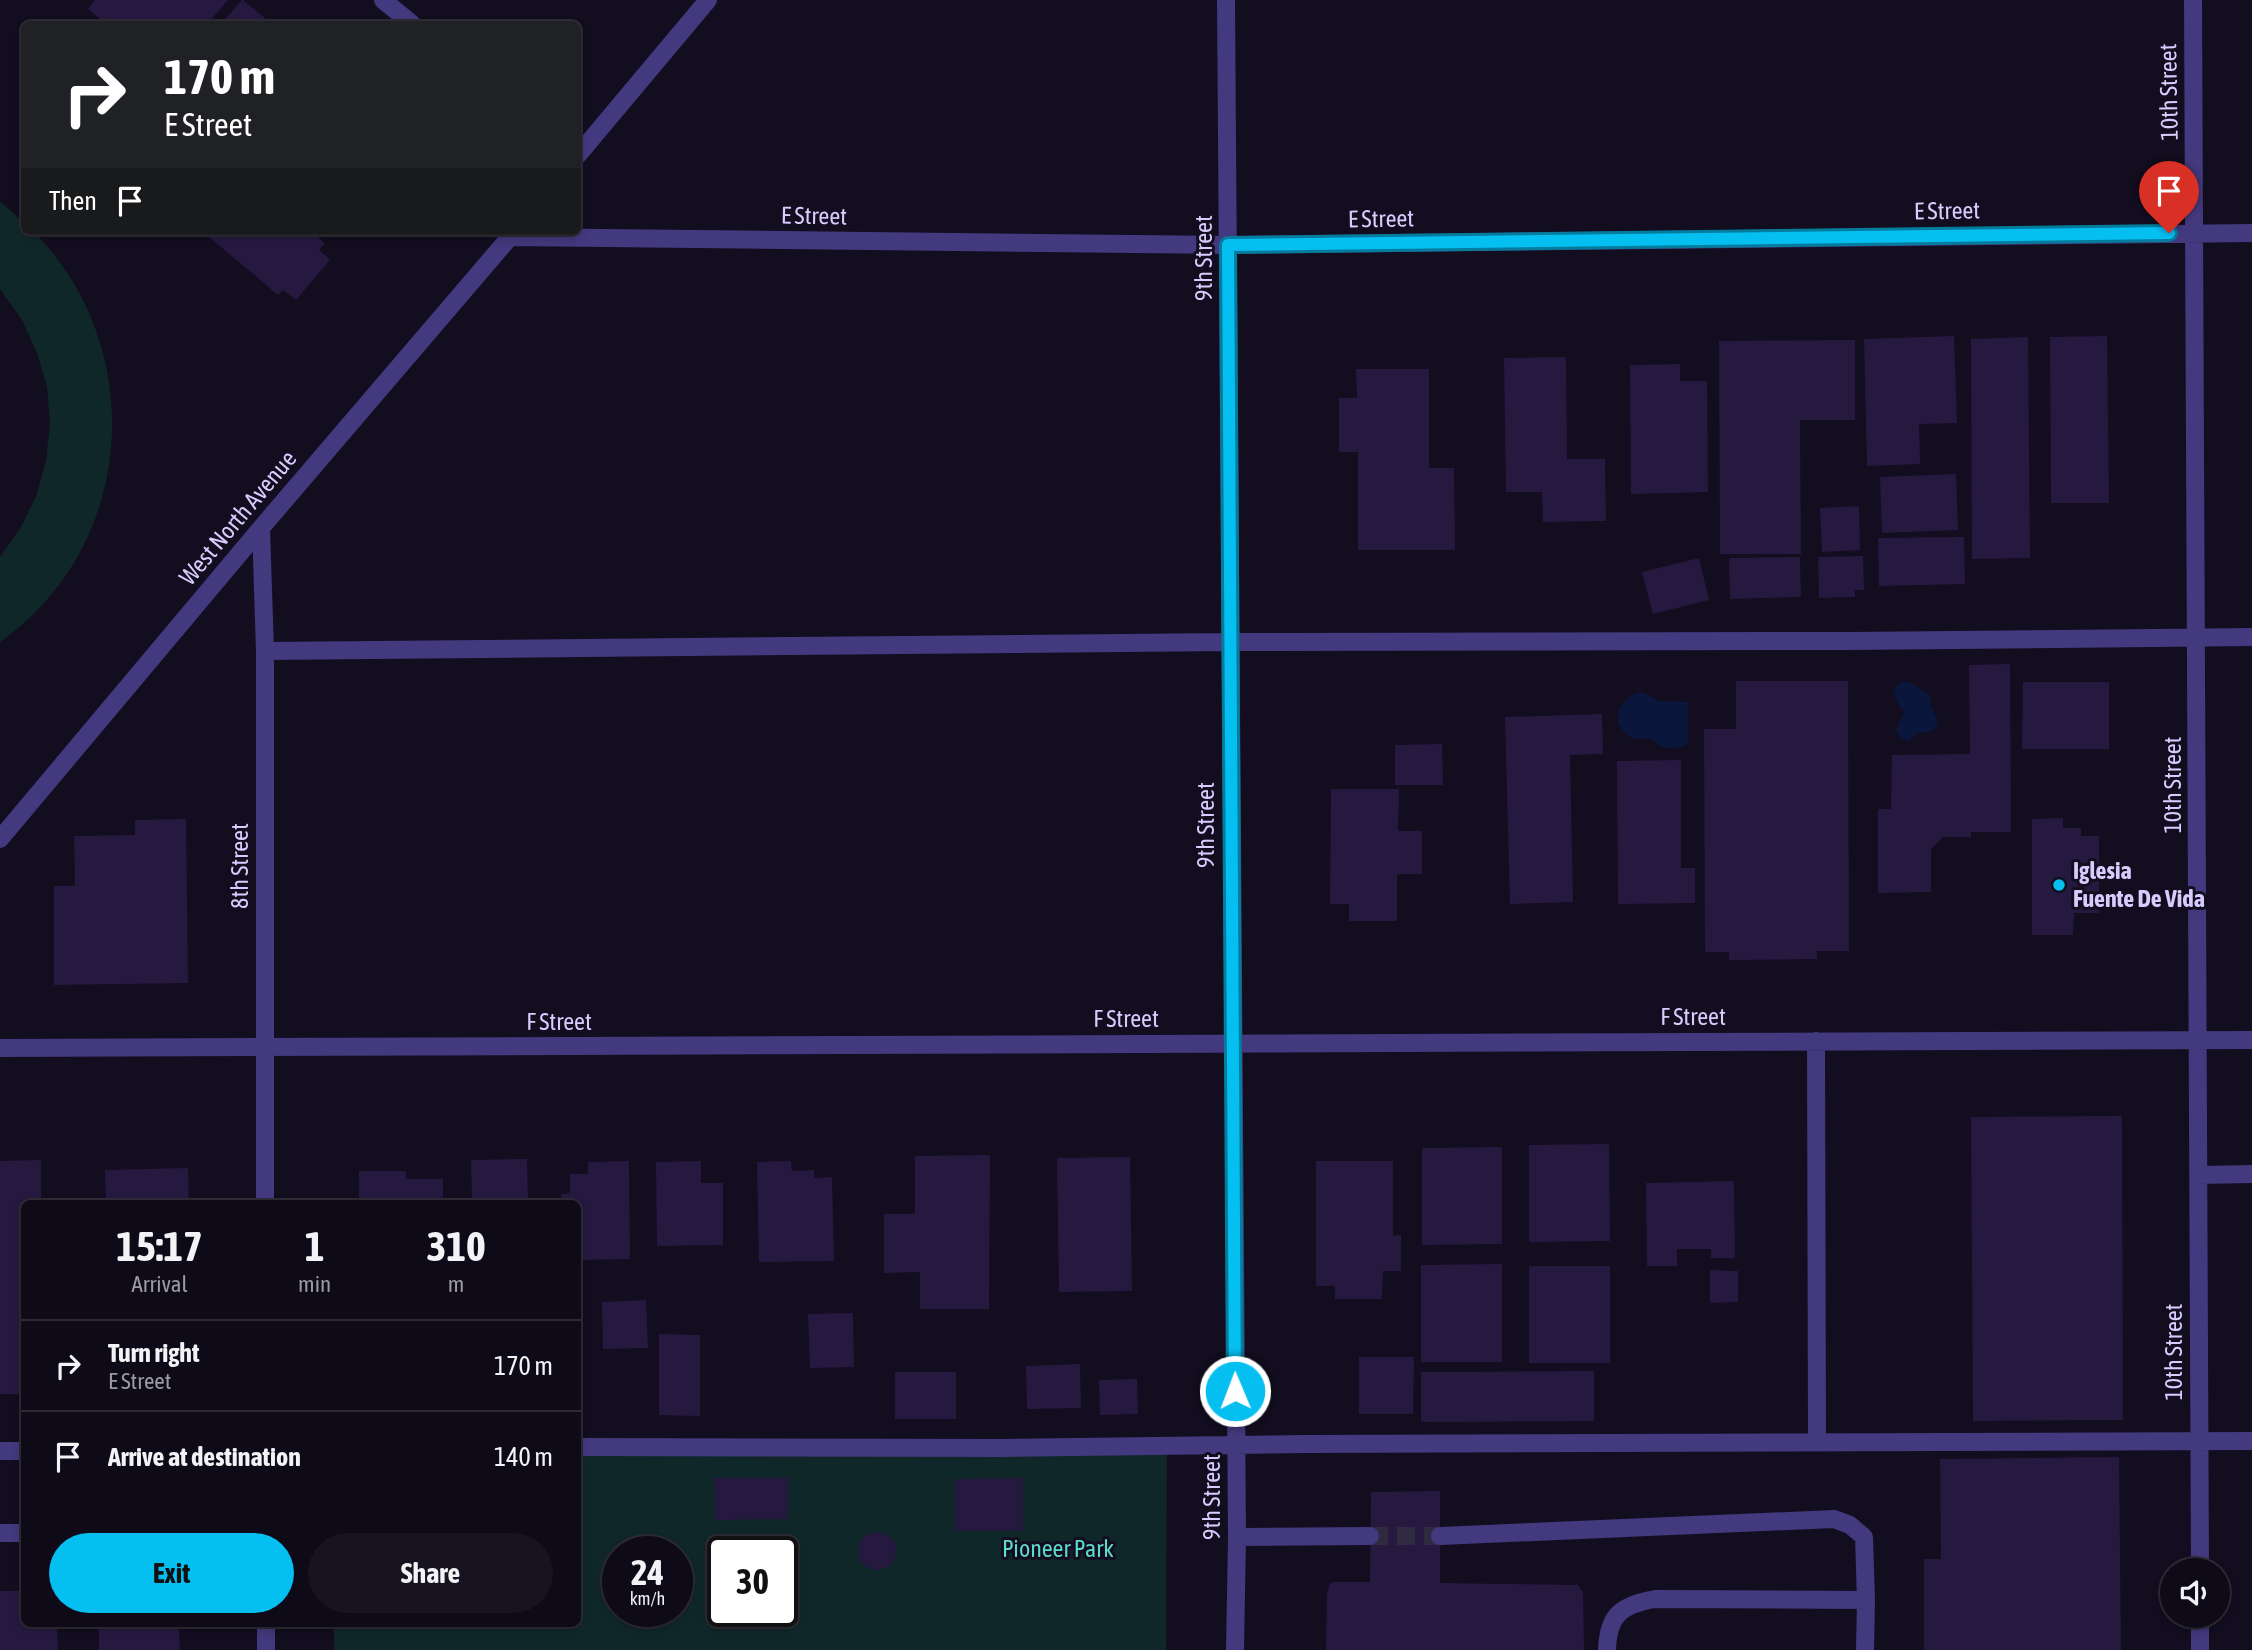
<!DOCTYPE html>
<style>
body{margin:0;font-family:"Asap Condensed",sans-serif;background:#171320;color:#f1f3f6;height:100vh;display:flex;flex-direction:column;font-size:26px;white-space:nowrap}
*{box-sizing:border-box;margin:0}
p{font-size:23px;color:#9b9aa1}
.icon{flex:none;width:38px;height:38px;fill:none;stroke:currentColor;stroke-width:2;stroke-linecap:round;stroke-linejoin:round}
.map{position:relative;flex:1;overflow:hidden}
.panel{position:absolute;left:21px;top:1200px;width:560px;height:427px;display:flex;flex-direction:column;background:#0e0a17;border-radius:10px;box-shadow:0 4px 10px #0003,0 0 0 2px #2e2b36}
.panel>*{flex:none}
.guide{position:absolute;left:21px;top:21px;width:560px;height:214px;border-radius:10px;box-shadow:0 4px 10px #0003,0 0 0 2px #2e2b36;background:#202124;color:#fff;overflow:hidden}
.tools{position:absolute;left:2160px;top:1558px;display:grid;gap:14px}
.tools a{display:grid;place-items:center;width:70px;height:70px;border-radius:50%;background:#0e0a17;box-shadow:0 4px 10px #0003,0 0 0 2px #2e2b36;font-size:35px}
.speed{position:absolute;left:602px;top:1536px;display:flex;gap:14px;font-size:35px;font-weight:700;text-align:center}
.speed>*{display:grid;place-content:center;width:91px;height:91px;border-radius:50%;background:#0e0a17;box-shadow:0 4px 10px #0003,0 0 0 2px #2e2b36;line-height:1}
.speed small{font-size:18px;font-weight:400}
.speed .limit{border:4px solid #111;border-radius:10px;background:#fff;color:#111}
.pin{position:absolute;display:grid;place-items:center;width:60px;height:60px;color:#fff;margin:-72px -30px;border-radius:50% 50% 50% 0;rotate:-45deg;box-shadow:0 0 7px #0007}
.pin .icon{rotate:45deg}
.me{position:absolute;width:77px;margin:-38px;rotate:359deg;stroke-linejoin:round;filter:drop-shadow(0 0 5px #0008)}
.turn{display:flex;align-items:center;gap:24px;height:147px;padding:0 28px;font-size:32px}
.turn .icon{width:91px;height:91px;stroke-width:2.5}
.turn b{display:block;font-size:49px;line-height:60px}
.then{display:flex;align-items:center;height:66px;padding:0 28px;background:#0003;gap:14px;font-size:26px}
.eta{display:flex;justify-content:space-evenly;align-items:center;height:119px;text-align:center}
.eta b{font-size:42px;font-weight:700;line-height:49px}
.primary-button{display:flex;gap:14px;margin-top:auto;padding:14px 28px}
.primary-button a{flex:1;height:80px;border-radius:42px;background:#05bff1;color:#111;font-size:28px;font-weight:700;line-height:80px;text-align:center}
.primary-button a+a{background:#171320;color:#f1f3f6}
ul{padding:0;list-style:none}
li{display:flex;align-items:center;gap:21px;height:91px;padding:0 28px;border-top:2px solid #2e2b36}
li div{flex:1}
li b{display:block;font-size:26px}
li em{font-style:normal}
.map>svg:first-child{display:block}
.green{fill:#102729;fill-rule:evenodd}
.water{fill:#0a163b}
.building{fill:#261940}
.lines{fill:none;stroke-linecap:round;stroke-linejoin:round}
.minor-tunnel{stroke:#302a40;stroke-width:18;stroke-dasharray:18 9;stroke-linecap:butt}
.minor{stroke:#43397e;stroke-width:18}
.route-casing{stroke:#037c9d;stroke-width:18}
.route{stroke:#05bff1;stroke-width:12}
.poi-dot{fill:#05bff1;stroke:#120d1f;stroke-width:2.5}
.labels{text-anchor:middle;stroke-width:6;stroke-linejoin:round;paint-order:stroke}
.street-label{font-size:24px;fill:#d8ccfe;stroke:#120d1f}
.poi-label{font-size:24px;font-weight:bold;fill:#d8ccfe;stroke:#120d1f;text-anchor:start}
.park-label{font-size:24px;fill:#5bdcca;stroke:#120d1f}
</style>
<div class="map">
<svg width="2252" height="1650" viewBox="0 0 2252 1650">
<rect width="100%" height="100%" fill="#120d1f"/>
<!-- green -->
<path class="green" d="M0,201L24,223V231H33C149,347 137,546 0,642V557L21,527L37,494L46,460L50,423L47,387L37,353L22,320L0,289Z
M1167,1446L1166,1650H334V1624H578V1447ZM618,1552H677V1612H618ZM723,1552H782V1612H723Z"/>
<!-- water -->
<path class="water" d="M1903,681L1912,683L1930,696L1931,706L1938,722C1936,732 1928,733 1920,732L1908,741L1901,738L1896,730L1904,712C1896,701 1887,691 1903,681Z
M1643,692L1659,701L1688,702V744C1681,749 1668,749 1660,746C1657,744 1655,740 1651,739C1642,736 1635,743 1625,733C1608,717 1624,694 1643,692Z"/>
<!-- building -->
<path class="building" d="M95,0H228L207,24H106L88,9Z
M242,0H243L272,24H221Z
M202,231H311L325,243L319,250L330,260L296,300L283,290L278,295Z
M1954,336L1957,423L1919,424L1920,464L1867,466L1864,339Z
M2107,336L2109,503H2051L2050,337Z
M2028,337L2030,558L1972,559L1971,339Z
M1855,340V420H1800L1801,554H1720L1719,341Z
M1566,357L1567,459H1605L1606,521L1543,522L1542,492H1506L1504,358Z
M1680,364V381H1707L1708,492L1631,494L1630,365Z
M1356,369H1429V468H1454L1455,550H1358V452H1339V398H1357Z
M1956,474L1958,530L1882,533L1880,477Z
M1859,506L1860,550L1822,552L1820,508Z
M1964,537L1965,584L1879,586L1878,538Z
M1863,556L1864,590H1855V597L1819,598L1818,557Z
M1800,557L1801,597L1730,599L1729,558Z
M1699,558L1709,600L1653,614L1642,572Z
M2010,664L2011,832H1971V837H1943L1931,849V892L1878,893V809H1891L1892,755L1970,754L1969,665Z
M1736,681H1848L1849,951H1817V959L1729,960V952H1705L1704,729H1736Z
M2023,682H2109V749H2022Z
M1602,714L1603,754L1570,755L1573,902L1510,904L1505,717Z
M1442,744L1443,785H1395V745Z
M1681,760V868H1695V903L1618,904L1617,761Z
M1331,789H1399L1398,831H1422V874H1397V921H1349V904H1330Z
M2063,818V828H2081V836H2099V913H2074L2073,935H2032V819Z
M186,819L188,983L54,985V886H75L74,836L135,835V820Z
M2122,1116L2123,1420L1973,1421L1971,1117Z
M1609,1144L1610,1241L1529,1242V1145Z
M1502,1147V1244L1422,1245V1148Z
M990,1155L989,1309H920V1272L884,1273V1214H915V1156Z
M1130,1157L1132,1291L1059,1292L1057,1158Z
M527,1159L528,1204H472L471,1160Z
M41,1160V1199L62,1200V1204H24V1394H0V1161Z
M629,1161L630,1259L578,1260V1204H561V1194L570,1193V1174H588V1162Z
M701,1161V1183H723V1245L657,1246L656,1162Z
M791,1161L792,1171L814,1170V1178L832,1177L834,1261L759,1262L757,1162Z
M1316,1161H1393V1236L1401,1235V1271H1383L1382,1299H1335V1286H1316Z
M188,1168L189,1204H106L105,1170Z
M359,1171H406V1179H443V1204H359Z
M1734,1181L1735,1258H1711V1249H1677V1266H1647L1646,1183Z
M1502,1264V1362H1421V1265Z
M1529,1266H1610V1363H1529Z
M1710,1270L1738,1271V1302L1710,1303Z
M646,1300L648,1348L603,1349L602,1302Z
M853,1313L854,1367L810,1368L808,1314Z
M659,1334L700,1335V1416L659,1415Z
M1359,1357H1414L1413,1414H1359Z
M1080,1364L1081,1408L1027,1409L1026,1366Z
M1594,1371V1421L1421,1422V1372Z
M895,1372H956V1419H895Z
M1137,1379L1138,1414L1100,1415L1099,1380Z
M2119,1457L2121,1650H1924V1559H1941L1940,1459Z
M714,1478H788V1519L715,1520Z
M1023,1478V1531H955V1479Z
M1440,1491V1583L1578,1585L1583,1592L1584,1650H1326L1327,1592L1330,1584L1333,1582H1370L1371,1492Z
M858 1551a19 19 0 1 1 38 0a19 19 0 1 1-38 0Z
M0,1591H20V1616H24V1624H57L58,1650H0Z
M99,1624H179L180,1650H99Z"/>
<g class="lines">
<!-- minor-tunnel -->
<path class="minor-tunnel" d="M1370,1536H1440"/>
<!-- minor -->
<path class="minor" d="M383,0L412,24
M1226,0L1237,1537L1235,1650
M2193,0L2200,1570
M578,155L708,0
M510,237L1228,245L2252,233
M261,528L265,651V1204
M265,651L1229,642L1848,641L2252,637
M0,839L261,528L515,231
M1816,1041L1817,1442
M0,1048L2252,1040
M2199,1175L2252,1174
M578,1447L1003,1448L1305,1444L2252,1441
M0,1451H24
M0,1533H24
M1440,1536L1834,1519L1850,1525L1864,1537L1866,1600
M1237,1537L1370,1536
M2200,1615V1650
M266,1650V1624
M1607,1650C1608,1615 1621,1605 1655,1599L1866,1600L1865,1650"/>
</g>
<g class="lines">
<defs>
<path id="route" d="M1235,1391L1228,245L2169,233"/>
</defs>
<!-- route casing -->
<use href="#route" class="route-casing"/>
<!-- route -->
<use href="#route" class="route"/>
</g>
<!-- markers -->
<circle class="poi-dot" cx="2059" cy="885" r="7"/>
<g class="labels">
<!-- street labels -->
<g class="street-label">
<text transform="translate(2169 92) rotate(-91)" y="8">10th Street</text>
<text transform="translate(1947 211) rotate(-1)" y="8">E Street</text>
<text transform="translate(814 216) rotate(1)" y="8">E Street</text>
<text transform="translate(1381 219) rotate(-1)" y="8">E Street</text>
<text transform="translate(1204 258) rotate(-90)" y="8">9th Street</text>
<text transform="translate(238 518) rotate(-50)" y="8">West North Avenue</text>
<text transform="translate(2173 785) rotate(-90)" y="8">10th Street</text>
<text transform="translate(1206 825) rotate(-90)" y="8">9th Street</text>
<text transform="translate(240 866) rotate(-90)" y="8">8th Street</text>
<text x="1693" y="1025">F Street</text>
<text x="1126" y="1027">F Street</text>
<text x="559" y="1030">F Street</text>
<text transform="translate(2174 1352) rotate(-90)" y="8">10th Street</text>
<text transform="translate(1212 1497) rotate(-90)" y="8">9th Street</text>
</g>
<!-- poi labels -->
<g class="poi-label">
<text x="2073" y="879">Iglesia<tspan x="2073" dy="28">Fuente De Vida</tspan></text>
</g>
<!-- park labels -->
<g class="park-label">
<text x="1058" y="1557">Pioneer Park</text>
</g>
</g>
</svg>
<div class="tools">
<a><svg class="icon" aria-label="sound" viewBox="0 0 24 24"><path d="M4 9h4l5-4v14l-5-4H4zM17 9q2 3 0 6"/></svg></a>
</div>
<div class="speed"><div>24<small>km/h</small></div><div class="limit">30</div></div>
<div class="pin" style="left:2169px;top:233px;background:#d93025"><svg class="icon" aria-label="arrive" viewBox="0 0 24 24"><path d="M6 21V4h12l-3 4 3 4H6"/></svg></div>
<svg class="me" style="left:1235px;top:1391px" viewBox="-20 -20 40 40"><circle r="17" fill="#05bff1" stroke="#fff" stroke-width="3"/><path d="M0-11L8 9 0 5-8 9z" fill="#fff"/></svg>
<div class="guide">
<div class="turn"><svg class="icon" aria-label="right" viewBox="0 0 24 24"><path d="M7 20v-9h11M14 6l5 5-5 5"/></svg><div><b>170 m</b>E Street</div></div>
<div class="then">Then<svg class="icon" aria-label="arrive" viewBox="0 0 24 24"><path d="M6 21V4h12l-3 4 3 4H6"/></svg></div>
</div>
<section class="panel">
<div class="eta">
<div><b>15:17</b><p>Arrival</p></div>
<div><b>1</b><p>min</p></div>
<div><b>310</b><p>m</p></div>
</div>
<ul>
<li><svg class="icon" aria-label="right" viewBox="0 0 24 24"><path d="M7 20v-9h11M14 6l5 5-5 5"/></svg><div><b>Turn right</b><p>E Street</p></div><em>170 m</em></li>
<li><svg class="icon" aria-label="arrive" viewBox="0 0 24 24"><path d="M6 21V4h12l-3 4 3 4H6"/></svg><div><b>Arrive at destination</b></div><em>140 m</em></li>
</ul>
<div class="primary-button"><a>Exit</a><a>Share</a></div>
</section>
</div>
